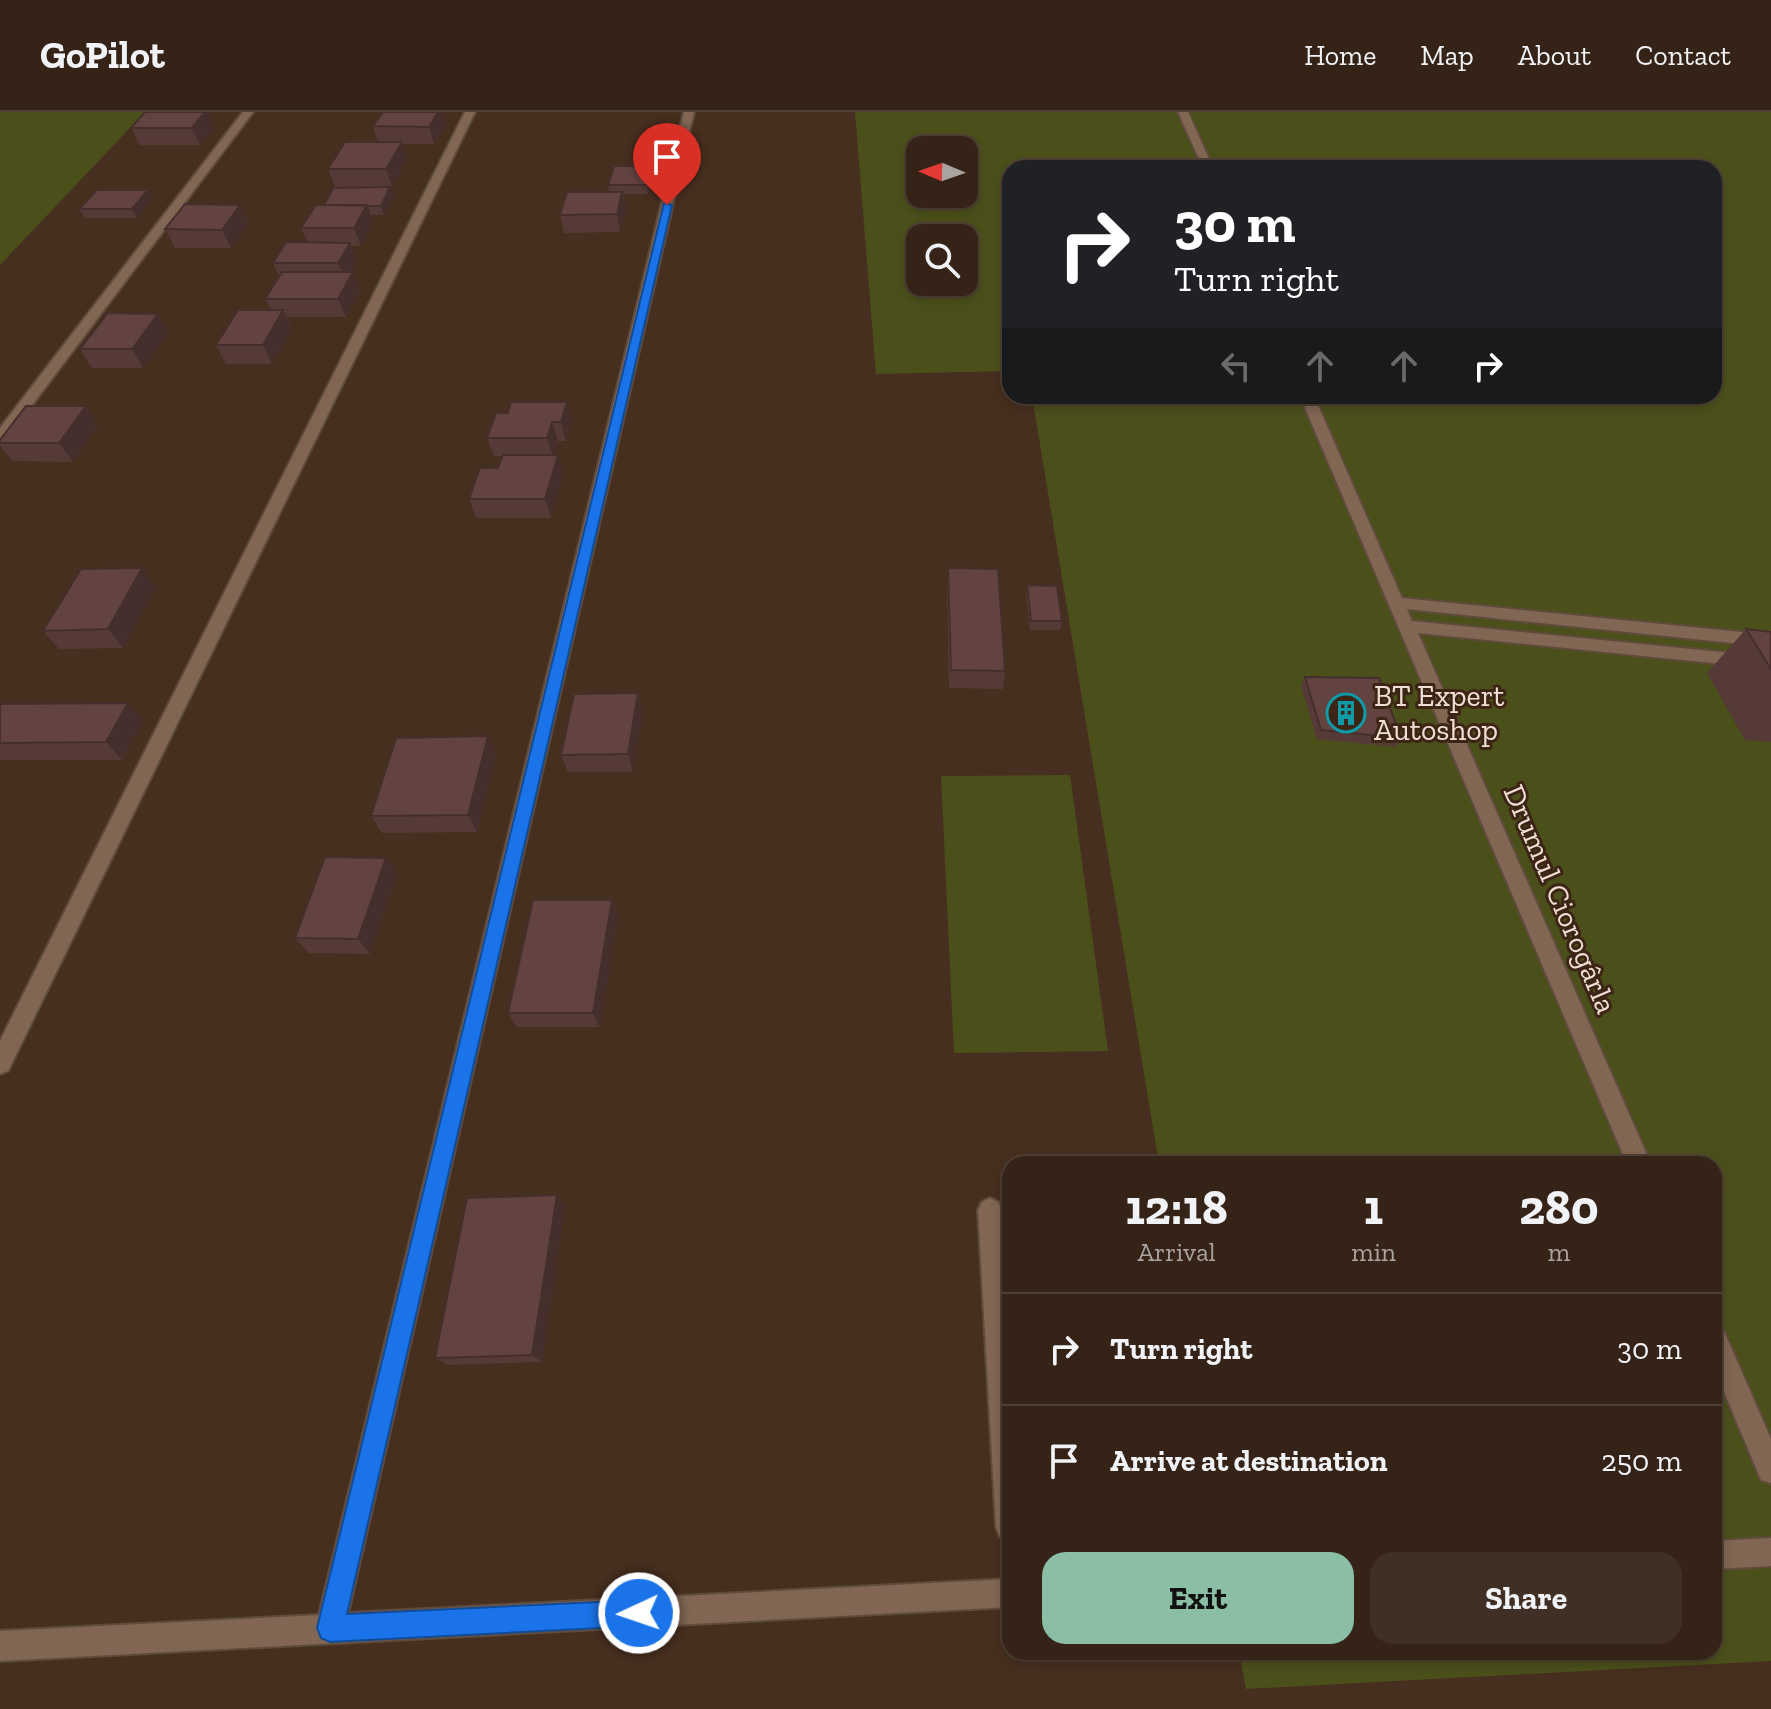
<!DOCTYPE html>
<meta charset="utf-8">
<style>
body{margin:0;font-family:"Zilla Slab",serif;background:#402f24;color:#f1f3f6;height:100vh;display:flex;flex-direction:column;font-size:30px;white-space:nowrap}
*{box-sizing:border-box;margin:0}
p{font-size:26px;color:#aaa4a1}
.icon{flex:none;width:44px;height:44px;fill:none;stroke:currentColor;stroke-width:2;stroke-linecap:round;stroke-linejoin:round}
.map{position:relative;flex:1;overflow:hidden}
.details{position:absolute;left:1002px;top:1044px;width:720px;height:504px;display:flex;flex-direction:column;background:#352317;border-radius:24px;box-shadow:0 4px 12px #0003,0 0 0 2px #4f4036}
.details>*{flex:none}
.hud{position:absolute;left:1002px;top:48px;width:720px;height:244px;border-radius:24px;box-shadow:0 4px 12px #0003,0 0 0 2px #4f4036;background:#202124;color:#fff;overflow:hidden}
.needle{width:52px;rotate:272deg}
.fabs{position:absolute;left:906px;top:24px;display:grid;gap:16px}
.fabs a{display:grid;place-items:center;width:72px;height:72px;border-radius:16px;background:#352317;box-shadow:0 4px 12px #0003,0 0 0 2px #4f4036;font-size:40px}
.pin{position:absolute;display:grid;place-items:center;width:68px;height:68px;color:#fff;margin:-82px -34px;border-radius:50% 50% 50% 0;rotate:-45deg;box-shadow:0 0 8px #0007}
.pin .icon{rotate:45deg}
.me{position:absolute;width:88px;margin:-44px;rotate:267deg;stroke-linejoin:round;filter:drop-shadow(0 0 6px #0008)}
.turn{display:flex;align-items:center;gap:28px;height:168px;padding:0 40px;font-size:36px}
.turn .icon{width:104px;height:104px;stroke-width:2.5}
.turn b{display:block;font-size:56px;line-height:68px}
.lanes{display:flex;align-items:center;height:76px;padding:0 40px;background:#0003;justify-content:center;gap:40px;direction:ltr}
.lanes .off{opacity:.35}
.eta{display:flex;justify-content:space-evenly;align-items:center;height:136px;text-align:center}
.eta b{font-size:48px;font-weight:800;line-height:56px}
.button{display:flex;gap:16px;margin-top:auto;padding:16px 40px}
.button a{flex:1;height:92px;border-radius:24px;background:#8abfa5;color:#111;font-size:32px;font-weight:800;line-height:92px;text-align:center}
.button a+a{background:#402f24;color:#f1f3f6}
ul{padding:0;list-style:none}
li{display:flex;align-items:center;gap:24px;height:112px;padding:0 40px;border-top:2px solid #4f4036}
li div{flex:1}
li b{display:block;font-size:30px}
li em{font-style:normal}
header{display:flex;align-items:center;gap:48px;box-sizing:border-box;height:112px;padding:0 40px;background:#352317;border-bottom:2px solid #4f4036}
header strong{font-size:38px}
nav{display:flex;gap:44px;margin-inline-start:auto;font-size:28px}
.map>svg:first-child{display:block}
.green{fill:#4b501b;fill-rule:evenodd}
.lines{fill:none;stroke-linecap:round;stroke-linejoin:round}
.minor-casing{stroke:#5f4b3c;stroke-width:4}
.minor{fill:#816653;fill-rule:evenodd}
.wall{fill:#553a37}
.shaded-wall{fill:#452f2d}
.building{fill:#634340;stroke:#452f2d;stroke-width:2}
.route{fill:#1a73e8;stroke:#114b97;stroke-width:2}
.labels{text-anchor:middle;stroke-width:6;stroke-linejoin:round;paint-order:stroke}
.poi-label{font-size:30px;fill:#efdfd4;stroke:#3d2515;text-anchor:start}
.street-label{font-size:30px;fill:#efdfd4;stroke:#3d2515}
</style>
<header>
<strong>GoPilot</strong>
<nav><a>Home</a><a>Map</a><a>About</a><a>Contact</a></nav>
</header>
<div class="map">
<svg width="1771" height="1597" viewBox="0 0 1771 1597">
<rect width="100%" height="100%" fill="#472f1f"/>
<!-- green -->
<path class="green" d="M0,0H145L0,153Z
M855,0H1771V1549L1246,1577L1239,1540H1714V1052H1159L1032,284H1714V56H1010V259L876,262ZM920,38H964V82H920ZM920,126H964V170H920Z
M1070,663L1108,939L954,941L941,664Z"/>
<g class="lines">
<defs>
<path id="minor" d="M243,0H253L5,329L0,330V316Z
M465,0H475L8,959L0,962V929Z
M684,0H694L348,1501L1010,1467V1495L0,1549V1519L319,1503Z
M1178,0H1188L1213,56H1203Z
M1300,284H1314L1402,486L1771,523V535L1407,497L1412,509L1771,545V557L1418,521L1651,1052H1627Z
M990,1086L998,1090L1002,1098L1010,1216V1429L1000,1425L996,1415L978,1098L982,1090Z
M1714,1213L1723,1217L1771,1327V1371L1761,1368L1714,1256Z
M1771,1426V1454L1714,1457V1429Z"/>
</defs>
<!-- minor casing -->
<use href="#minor" class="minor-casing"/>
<!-- minor -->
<use href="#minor" class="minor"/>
</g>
<!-- wall -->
<path class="wall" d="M145,0H207L214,16L200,33H140L131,16Z
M383,0H444L443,2L446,13L434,32H402L407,48L392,75H335L328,57L378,30L373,14Z
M654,63L648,82H623L626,98L620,120L564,121L560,103L609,80L608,73Z
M390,75L394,84L384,103H371L373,110L361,134H351L357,149L351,160H353L360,179L346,205H287L292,217L272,252H226L216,233L271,198L265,187L279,165L273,151L308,131L301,116L324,93Z
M153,87L137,106H85L79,97Z
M240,93L249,111L231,136H175L165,117Z
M169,220L143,256H92L80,237Z
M567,290L572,308L566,329H558L553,343H558L563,362L551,406H476L469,387L498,356L502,344H494L487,326L508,301Z
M98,313L73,350L12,349L0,334V328Z
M948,456L1005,559L1003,577L949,576L947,475Z
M1027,473L1062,509L1060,518H1030L1026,483Z
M156,475L123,536L59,537L43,519Z
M1746,517L1771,520V630L1745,628L1707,561Z
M1305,565L1401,626L1396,635L1317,627L1301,574Z
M128,591L143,609L122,648H0V592Z
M643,599L633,660H568L561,643Z
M488,624L496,642L477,720L382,721L371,704Z
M386,746L397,762L370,842L309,841L295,826Z
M612,788L618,804L600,915H517L508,901Z
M565,1094L542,1250L448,1253L435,1246Z"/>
<!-- shaded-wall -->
<path class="shaded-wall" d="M205,0H207L214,16L200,33L192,16Z
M438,0H444L443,2L446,13L434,32L429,15Z
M402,30L407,48L392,75L386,57Z
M653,54L654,63L648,82L647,73Z
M390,75L394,84L384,103L381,94Z
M148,78L153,87L137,106L132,97Z
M622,80L626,98L620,120L617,102Z
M240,93L249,111L231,136L222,118Z
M367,93L373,110L361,134L354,116Z
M350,131L357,149L346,169L338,151Z
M353,160L360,179L346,205L338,187Z
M283,198L292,217L272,252L263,233Z
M158,202L169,220L143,256L132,237Z
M567,290L572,308L566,329L561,310Z
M86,294L98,313L73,350L59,331Z
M552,310L558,329L553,344L547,326Z
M558,343L563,362L551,406L545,387Z
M142,456L156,475L123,536L108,517Z
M638,581L643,599L633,660L628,642Z
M128,591L143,609L122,648L106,630Z
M488,624L496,642L477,720L468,703Z
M386,746L397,762L370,842L358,827Z
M612,788L618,804L600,915L593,901Z
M557,1083L565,1094L542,1250L532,1243Z"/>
<!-- building -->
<path class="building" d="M145,0H205L192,16H131Z
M383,0H438L429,15L373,14Z
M345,30H402L386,57H328Z
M614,54H653L647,73H608Z
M390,75L381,94L324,93L333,76Z
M97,78H148L132,97H79Z
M567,80H622L617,102L560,103Z
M185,92L240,93L222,118L165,117Z
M316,93H367L354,116H301Z
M286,130L350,131L338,151H273Z
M282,160H353L338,187H265Z
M238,198H283L263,233H216Z
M108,201L158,202L132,237H80Z
M511,290H567L561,310H552L547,326H487L496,301H508Z
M26,294H86L59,331H0V328Z
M503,343H558L545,387H469L480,356H498Z
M142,456L108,517L43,519L81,457Z
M948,456L998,457L1005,559L951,558Z
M1027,473L1057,474L1062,509H1031Z
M1746,517L1771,520V557Z
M1305,565L1379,566L1401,626L1321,618Z
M638,581L628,642L561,643L574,582Z
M128,591L106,630L0,631V592Z
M488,624L468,703L371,704L396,626Z
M325,745L386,746L358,827L295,826Z
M533,788H612L593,901H508Z
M557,1083L532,1243L435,1246L467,1086Z"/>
<!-- route -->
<path class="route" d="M664,91L672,93L347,1502L639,1488L648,1491L652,1501L648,1510L639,1514L330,1530L321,1526L317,1516Z"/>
<!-- icons -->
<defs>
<symbol id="building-ring" viewBox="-11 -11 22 22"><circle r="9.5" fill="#3d2515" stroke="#0f9aa8" stroke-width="1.5"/><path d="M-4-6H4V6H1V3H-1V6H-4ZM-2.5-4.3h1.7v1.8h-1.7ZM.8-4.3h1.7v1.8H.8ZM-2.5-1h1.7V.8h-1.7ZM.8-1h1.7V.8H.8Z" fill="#0f9aa8"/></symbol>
</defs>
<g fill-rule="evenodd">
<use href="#building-ring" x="1324" y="579" width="44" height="44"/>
</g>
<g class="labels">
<!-- poi labels -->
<g class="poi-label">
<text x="1374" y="594">BT Expert<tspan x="1374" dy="34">Autoshop</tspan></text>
</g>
<!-- street labels -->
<g class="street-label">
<text transform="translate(1560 787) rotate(67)" y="10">Drumul Ciorogârla</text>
</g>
</g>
</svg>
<div class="fabs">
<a><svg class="needle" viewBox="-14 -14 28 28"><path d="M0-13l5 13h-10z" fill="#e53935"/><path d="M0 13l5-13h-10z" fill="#aaa4a1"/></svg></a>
<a><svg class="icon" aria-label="search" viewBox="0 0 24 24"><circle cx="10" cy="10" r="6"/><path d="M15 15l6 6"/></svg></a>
</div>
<div class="pin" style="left:667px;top:93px;background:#d93025"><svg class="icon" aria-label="arrive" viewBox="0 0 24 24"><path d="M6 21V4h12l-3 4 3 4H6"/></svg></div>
<svg class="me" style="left:639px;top:1501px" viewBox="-20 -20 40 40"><circle r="17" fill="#1a73e8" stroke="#fff" stroke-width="3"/><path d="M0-11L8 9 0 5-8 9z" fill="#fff"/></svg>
<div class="hud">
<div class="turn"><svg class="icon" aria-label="right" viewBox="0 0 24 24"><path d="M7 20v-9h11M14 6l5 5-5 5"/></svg><div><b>30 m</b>Turn right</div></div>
<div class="lanes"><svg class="icon off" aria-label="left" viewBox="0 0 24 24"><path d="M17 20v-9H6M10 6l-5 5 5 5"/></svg><svg class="icon off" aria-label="ahead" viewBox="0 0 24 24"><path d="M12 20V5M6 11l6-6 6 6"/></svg><svg class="icon off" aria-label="ahead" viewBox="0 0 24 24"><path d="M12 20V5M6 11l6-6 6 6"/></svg><svg class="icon" aria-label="right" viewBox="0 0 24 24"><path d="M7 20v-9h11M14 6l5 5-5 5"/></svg></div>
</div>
<section class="details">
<div class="eta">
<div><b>12:18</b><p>Arrival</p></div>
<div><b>1</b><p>min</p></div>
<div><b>280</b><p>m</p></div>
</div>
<ul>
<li><svg class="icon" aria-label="right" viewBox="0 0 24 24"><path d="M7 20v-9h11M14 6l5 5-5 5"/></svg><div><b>Turn right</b></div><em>30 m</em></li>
<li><svg class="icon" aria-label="arrive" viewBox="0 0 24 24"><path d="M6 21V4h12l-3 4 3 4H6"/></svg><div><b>Arrive at destination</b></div><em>250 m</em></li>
</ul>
<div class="button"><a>Exit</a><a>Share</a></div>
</section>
</div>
